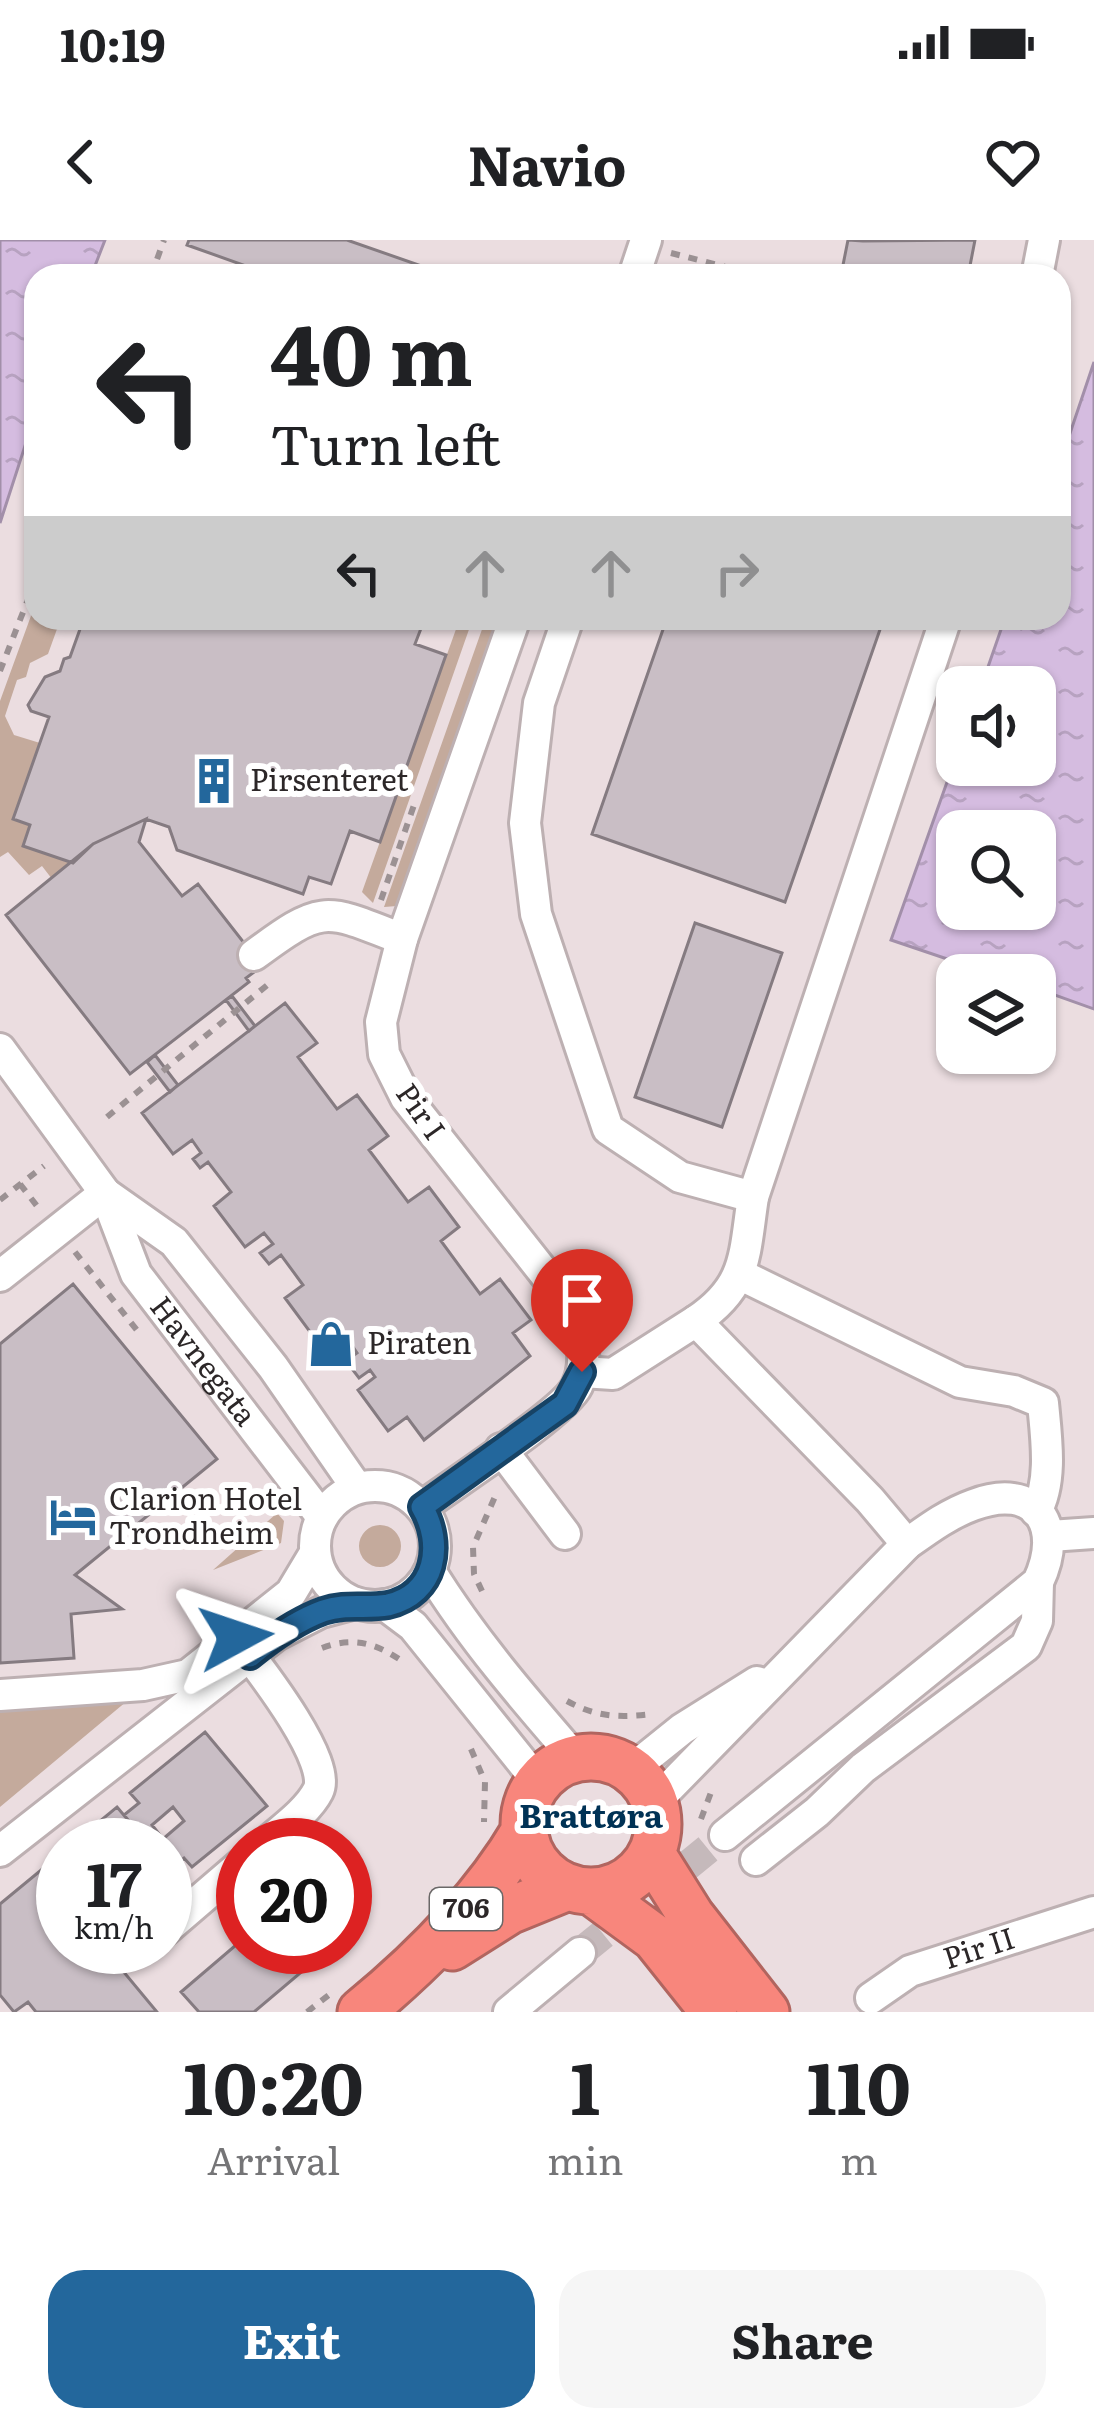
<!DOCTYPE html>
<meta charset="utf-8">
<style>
body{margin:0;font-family:Literata,serif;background:#f6f6f6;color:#202124;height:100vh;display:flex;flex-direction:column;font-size:45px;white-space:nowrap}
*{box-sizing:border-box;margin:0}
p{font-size:39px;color:#757577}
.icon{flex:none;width:66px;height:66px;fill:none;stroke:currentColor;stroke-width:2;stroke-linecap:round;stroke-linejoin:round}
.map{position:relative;height:1772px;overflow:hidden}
.panel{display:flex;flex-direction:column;background:#fff;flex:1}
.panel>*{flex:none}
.top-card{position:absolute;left:24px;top:24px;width:1047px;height:366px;border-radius:36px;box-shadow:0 3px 9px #0004;background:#fff;color:#202124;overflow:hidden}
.controls{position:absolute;left:936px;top:426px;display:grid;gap:24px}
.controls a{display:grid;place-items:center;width:120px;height:120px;border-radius:24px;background:#fff;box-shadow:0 3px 9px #0004;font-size:60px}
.speed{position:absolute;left:36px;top:1578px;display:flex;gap:24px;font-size:60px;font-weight:700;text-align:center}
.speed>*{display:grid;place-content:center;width:156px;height:156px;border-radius:50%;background:#fff;box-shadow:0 3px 9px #0004;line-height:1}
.speed small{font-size:30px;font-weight:400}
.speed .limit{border:18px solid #d22;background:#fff;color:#111}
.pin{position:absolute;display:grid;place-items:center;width:102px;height:102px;color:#fff;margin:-123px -51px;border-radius:50% 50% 50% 0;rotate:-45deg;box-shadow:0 0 12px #0007}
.pin .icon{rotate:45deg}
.me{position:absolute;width:132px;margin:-66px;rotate:85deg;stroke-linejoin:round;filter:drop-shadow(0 0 9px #0008)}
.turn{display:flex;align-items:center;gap:42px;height:252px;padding:0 48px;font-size:54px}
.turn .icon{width:156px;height:156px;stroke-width:2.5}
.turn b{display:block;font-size:84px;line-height:102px}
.lanes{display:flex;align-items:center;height:114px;padding:0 48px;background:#0003;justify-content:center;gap:60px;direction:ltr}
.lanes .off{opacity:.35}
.eta{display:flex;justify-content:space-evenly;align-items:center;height:204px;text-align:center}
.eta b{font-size:72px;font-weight:700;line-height:84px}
.action{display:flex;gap:24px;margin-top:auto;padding:24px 48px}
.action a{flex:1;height:138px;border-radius:36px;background:#23679c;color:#fff;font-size:48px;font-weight:700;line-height:138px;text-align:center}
.action a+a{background:#f6f6f6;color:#202124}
.status{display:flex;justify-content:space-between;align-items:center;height:84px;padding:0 60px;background:#fff;direction:ltr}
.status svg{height:33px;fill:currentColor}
header{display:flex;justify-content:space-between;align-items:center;height:156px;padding:0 48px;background:#fff;font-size:54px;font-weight:700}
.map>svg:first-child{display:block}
.green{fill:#c4aa9c}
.water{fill:url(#water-ripples);stroke:#a28fa9;stroke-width:3;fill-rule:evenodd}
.building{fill:#c9bec5;stroke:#857b81;stroke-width:3;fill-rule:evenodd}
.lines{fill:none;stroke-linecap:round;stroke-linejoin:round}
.minor-tunnel{stroke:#c5b9bb;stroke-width:30;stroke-dasharray:30 15;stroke-linecap:butt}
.minor-casing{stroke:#bdb0b2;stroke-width:36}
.highway-casing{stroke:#b1655f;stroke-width:51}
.path{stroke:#9b9193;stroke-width:6;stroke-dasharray:9 9;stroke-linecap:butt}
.minor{stroke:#fff;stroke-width:30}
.highway{stroke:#f8867c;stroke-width:45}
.route-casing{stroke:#174365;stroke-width:30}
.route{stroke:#23679c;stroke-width:21}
.labels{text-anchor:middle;stroke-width:12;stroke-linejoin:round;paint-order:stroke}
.shield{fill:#fff;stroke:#6b6868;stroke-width:3}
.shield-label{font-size:27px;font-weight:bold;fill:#2c2728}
.poi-label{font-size:30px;fill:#2c2728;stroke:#fff;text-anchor:start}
.street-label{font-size:30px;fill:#2c2728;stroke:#fff}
.neighbourhood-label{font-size:33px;font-weight:bold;fill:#003255;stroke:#fff}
</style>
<div class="status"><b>10:19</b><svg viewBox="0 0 49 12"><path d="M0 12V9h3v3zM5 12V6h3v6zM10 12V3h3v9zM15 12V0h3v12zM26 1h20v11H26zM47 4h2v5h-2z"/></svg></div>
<header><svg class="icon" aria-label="back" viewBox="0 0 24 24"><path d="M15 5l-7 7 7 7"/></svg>Navio<svg class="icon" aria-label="heart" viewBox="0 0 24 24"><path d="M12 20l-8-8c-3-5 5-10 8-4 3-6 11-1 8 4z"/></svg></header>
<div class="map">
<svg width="1094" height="1772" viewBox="0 0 1094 1772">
<defs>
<pattern id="water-ripples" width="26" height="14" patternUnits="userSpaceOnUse" patternTransform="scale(3)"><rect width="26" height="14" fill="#d5bce0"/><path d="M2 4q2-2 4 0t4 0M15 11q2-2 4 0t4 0" fill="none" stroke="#b7a2c0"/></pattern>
</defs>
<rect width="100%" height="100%" fill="#ebdde0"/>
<!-- green -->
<path class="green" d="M36,362V378H61L48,414L30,423L26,437L17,440L5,476L14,495L40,503L30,585L23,605L73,623L52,639L42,626L29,635L8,612L0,617V461Z
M460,378H473L373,663L362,652Z
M486,378H497L397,666L384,667Z
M277,1273L284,1281L281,1303L213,1330Z
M359 1306a21 21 0 1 1 42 0a21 21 0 1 1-42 0Z
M127,1461L0,1567V1470Z"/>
<!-- water -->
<path class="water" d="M0,0H105L91,36H36V172L0,283Z
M1094,122V769L1035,748V735H999L983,729L980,735H962L965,725L891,700L957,514V525H1035V447H981L1005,378H1059V226ZM957,591H1035V669H957Z"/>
<!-- building -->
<path class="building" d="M189,0H347L450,36H258L260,31L187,5Z
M848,0L863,1L975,0L968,36H871L842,30Z
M84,378H425L415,404L446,415L380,602L350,591L331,644L309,637L303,654L177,610L169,587L146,579L93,604L73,623L23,606L30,585L13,579L49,477L31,471L28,465L45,437L60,431L64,419L70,417Z
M667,378H884L785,662L592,594Z
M146,579L139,602L182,656L198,644L262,726L246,738L249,742L130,834L6,675L93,604Z
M695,683L782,713L722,887L635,857Z
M232,756L255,786L249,791L226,760Z
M285,763L317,803L298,817L337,869L357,855L388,896L369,910L408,962L429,947L459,987L441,1001L480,1054L500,1039L531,1080L513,1093L530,1116L424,1200L407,1177L388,1191L358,1150L375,1137L370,1130L359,1138L346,1121L357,1113L353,1107L340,1117L332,1105L345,1096L336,1085L316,1100L285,1058L303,1045L281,1015L269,1024L260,1013L273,1004L264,993L245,1007L214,966L231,952L208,922L200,928L193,919L201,913L192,900L173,914L142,873Z
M155,815L178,845L170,852L147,822Z
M73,1044L217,1219L75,1335L122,1369L71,1374L74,1418L0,1423V1104Z
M205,1492L267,1566L192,1627L184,1618L169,1630L165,1624V1605H149L124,1575L139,1563L130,1553ZM173,1567L184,1581L163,1599L152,1585Z
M117,1567L149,1605H71Z
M63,1612V1707H103L157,1772H36L28,1762L14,1772L0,1755V1664Z
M345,1660L362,1681L345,1695Z
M243,1699V1707H331L254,1772H199L181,1752Z"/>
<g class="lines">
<!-- minor-tunnel -->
<path class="minor-tunnel" d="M580,1713L725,1595"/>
<defs>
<g id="minor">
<path d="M634,36L646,0"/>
<path d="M1037,36L1044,0"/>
<path d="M568,378L539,463L525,583L536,674L608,889L680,937L753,957"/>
<path d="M254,715C323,664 324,668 402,699"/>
<path id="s1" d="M0,809L105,953L136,1034L322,1277"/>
<path d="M106,954L174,1002L273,1127L357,1248"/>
<path d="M741,1035L960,1142L1014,1151L1043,1163C1046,1196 1053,1242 1036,1271"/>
<path d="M0,1036L105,953"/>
<path d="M696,1081C748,1046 744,1015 753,957L946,378"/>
<path d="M582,1132L613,1134L696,1081L870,1260L907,1304"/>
<path d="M501,1209L565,1294"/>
<circle cx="375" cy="1306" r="60"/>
<path d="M422,1267C453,1244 565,1172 577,1146C589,1122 581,1096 575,1072L406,858L384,814L381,782L402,699L515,378"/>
<path d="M1050,1296L1094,1293"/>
<path d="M430,1331C472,1399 524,1459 576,1519"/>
<path d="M385,1365L413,1386L539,1543"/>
<path d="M239,1402C259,1428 333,1522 318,1551C308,1571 281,1590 264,1605"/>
<path d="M0,1455L143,1445L188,1435L291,1353L315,1313"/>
<path d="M631,1530L682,1489L757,1442"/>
<path d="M655,1562L907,1304C928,1289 948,1274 973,1265C1036,1241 1065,1286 1038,1342L725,1595"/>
<path d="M0,1611L276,1395L321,1372L355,1363"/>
<path d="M756,1620L817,1572L863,1528L1026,1406L1037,1381L1038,1342"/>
<path d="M165,1690L243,1623"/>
<path id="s2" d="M871,1758L910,1731L1094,1672"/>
<path d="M509,1772L580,1713"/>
</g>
<path id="highway" d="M524 1584a67 67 0 1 1 134 0a67 67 0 1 1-134 0Z
M652,1614L691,1676L766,1772
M591,1651L655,1698L714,1772
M452,1707L509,1671L568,1647
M361,1772C423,1721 484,1660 525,1590"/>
</defs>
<!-- minor casing -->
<use href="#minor" class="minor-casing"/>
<!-- highway casing -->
<use href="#highway" class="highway-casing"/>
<!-- path -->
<path class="path" d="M671,13L761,36
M151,36L164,0
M0,431L36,339
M381,660L414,565
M107,877L271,742
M20,944L40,970
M0,960L44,926
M75,1012L140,1094
M482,1351L474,1334L473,1307L497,1252
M322,1408C352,1397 373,1402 399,1419
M567,1461C596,1477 619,1478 652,1474
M471,1509L485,1542L484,1582
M701,1579L713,1547
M307,1772L329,1755"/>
<!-- minor -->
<use href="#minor" class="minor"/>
<!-- highway -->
<use href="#highway" class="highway"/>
</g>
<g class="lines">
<defs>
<path id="route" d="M236,1397L250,1416C272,1398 296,1381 323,1371C346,1363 365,1369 388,1365C436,1354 444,1304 422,1267L565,1164L582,1132"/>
</defs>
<!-- route casing -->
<use href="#route" class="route-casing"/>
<!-- route -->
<use href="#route" class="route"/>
</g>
<!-- icons -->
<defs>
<symbol id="building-bare" viewBox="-9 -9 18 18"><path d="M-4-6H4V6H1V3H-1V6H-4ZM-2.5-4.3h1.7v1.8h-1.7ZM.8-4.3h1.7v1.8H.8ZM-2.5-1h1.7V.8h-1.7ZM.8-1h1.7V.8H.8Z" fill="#23679c" stroke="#fff" stroke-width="2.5" paint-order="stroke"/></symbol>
<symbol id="shop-bare" viewBox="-9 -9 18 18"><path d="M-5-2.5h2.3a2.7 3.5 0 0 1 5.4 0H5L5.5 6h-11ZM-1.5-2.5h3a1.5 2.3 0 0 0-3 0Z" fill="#23679c" stroke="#fff" stroke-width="2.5" paint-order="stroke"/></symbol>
<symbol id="hotel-bare" viewBox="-9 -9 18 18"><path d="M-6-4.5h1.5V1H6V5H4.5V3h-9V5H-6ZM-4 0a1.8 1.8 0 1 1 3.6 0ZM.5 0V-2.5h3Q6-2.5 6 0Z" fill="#23679c" stroke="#fff" stroke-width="2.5" paint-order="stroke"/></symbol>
</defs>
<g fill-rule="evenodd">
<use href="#building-bare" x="181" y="508" width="66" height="66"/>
<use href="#shop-bare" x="298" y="1071" width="66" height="66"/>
<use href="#hotel-bare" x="40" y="1244" width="66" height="66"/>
</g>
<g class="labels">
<!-- shield labels -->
<rect class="shield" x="430" y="1648" width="72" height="42" rx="9"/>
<g class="shield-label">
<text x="466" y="1678">706</text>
</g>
<!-- poi labels -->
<g class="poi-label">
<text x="250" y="551">Pirsenteret</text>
<text x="367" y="1114">Piraten</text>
<text x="109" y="1270">Clarion Hotel<tspan x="109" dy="34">Trondheim</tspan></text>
</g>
<!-- street labels -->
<g class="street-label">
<text transform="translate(420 872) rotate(55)" y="10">Pir I</text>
<text dy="10" stroke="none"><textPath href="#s1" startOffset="375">Havnegata</textPath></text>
<text dy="10" stroke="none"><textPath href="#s2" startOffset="120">Pir II</textPath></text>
</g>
<!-- neighbourhood labels -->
<g class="neighbourhood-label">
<text x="591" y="1588">Brattøra</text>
</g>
</g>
</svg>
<div class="controls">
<a><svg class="icon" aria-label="sound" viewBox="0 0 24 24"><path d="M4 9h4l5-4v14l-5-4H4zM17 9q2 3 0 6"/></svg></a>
<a><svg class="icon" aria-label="search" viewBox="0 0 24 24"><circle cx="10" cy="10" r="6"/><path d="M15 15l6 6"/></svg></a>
<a><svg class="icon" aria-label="layers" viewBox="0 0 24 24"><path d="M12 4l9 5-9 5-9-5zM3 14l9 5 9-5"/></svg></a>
</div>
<div class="speed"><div>17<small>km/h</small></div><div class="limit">20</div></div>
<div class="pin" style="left:582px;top:1132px;background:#d93025"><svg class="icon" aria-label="arrive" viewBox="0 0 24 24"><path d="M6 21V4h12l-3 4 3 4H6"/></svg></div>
<svg class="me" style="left:236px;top:1397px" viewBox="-20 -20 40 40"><path d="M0-17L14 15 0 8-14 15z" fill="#23679c" stroke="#fff" stroke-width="4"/></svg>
<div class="top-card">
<div class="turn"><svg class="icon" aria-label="left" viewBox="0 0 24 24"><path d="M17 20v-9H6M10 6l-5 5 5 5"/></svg><div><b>40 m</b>Turn left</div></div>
<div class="lanes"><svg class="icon" aria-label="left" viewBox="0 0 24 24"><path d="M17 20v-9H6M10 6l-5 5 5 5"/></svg><svg class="icon off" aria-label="ahead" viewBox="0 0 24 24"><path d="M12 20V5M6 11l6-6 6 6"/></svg><svg class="icon off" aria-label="ahead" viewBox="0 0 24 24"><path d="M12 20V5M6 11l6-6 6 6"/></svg><svg class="icon off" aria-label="right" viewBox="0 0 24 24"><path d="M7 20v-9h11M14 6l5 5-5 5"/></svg></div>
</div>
</div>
<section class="panel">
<div class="eta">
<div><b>10:20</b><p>Arrival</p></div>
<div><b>1</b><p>min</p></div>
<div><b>110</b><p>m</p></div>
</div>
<div class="action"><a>Exit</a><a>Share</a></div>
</section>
